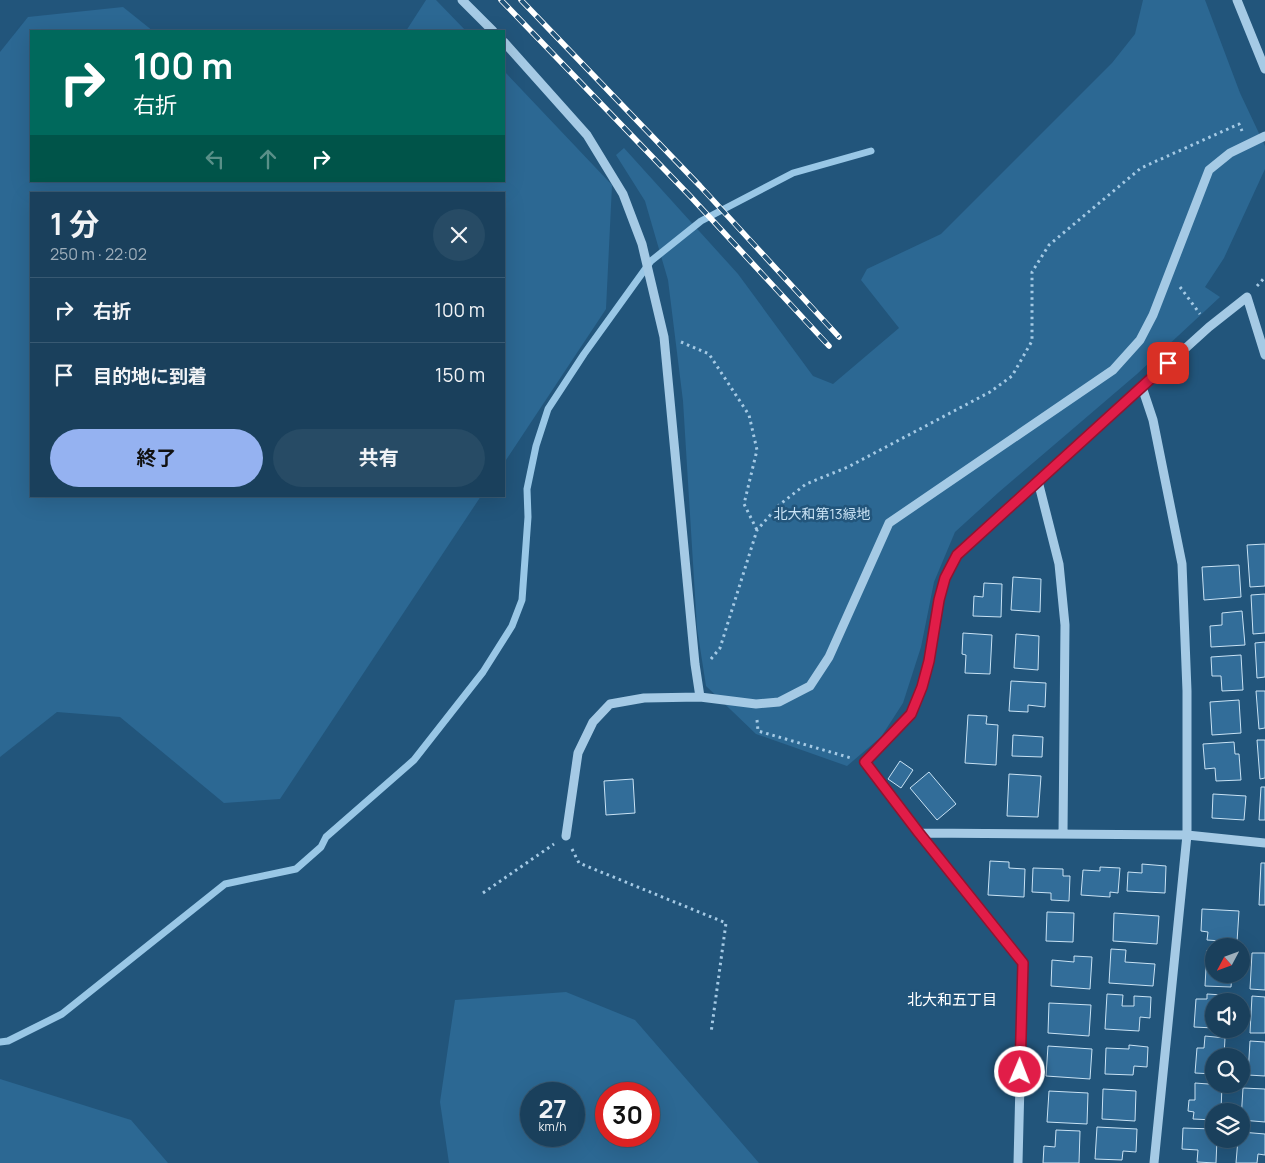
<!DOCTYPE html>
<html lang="ja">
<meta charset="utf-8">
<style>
body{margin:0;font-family:Manrope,"Noto Sans JP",sans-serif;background:#274b65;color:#f1f3f6;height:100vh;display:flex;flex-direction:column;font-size:19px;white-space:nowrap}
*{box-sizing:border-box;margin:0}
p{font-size:16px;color:#9fafbb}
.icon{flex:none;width:28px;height:28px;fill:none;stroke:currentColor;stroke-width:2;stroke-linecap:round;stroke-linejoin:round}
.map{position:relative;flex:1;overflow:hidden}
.details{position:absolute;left:30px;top:192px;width:475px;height:305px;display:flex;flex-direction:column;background:#1a405c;border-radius:0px;box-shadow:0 5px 20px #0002,0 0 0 1px #385972}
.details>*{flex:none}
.top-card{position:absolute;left:30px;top:30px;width:475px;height:152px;border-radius:0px;box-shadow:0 5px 20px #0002,0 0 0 1px #385972;background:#00695c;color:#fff;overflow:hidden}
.needle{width:32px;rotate:229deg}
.fabs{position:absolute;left:1205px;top:938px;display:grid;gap:10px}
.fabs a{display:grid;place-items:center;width:45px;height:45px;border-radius:50%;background:#1a405c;box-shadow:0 5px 20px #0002,0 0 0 1px #385972;font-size:25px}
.speed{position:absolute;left:520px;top:1082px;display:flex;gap:10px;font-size:25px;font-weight:700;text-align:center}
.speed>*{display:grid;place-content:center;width:65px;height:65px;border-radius:50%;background:#1a405c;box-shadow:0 5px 20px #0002,0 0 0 1px #385972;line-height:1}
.speed small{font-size:12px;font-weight:400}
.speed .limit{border:8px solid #d22;background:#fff;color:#111}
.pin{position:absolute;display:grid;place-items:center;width:42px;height:42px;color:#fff;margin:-21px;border-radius:10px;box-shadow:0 2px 8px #0006}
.me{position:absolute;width:55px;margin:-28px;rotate:1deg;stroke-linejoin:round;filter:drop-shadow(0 0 4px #0008)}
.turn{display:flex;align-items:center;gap:18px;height:105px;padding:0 20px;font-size:22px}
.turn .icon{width:65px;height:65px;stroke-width:2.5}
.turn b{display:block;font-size:35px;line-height:42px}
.lanes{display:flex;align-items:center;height:48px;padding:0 20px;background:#0003;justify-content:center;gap:25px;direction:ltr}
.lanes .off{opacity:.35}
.round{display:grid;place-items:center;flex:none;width:52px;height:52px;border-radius:26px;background:#274b65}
.summary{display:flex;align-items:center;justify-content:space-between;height:85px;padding:0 20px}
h1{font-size:30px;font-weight:700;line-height:38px}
.action{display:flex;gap:10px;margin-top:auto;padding:10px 20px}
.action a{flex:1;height:58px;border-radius:30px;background:#95b2f1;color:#111;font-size:20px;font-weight:700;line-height:58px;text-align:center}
.action a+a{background:#274b65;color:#f1f3f6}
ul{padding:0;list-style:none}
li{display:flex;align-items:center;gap:15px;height:65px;padding:0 20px;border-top:1px solid #385972}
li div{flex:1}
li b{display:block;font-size:19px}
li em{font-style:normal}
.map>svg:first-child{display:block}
.green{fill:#2c6893;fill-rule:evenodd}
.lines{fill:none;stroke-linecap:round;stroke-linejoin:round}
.stream{stroke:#99c7e6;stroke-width:7}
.building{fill:#326d99;stroke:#c8e2f4}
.path{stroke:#a5cae5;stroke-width:3;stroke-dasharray:2.5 4;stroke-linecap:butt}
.minor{stroke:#a5cae5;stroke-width:9}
.rail-casing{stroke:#fff;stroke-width:5.5}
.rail{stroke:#22557b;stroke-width:4;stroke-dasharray:11;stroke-linecap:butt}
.route-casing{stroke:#92132f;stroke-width:12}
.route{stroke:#e11d48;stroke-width:9}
.labels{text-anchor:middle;stroke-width:5;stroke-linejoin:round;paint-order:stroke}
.park-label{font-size:14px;fill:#c8e2f4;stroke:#22557b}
.neighbourhood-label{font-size:15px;fill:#fff;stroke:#22557b}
</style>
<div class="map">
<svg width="1265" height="1163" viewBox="0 0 1265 1163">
<rect width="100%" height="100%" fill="#22557b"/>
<!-- green -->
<path class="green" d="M426,0H436L466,31H406Z
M1143,0H1205L1240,93L1265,146V169L1224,258L1205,287L1220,297L1137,374L999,492L955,532L934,582L921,647L903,703L881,737L847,766L756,734L706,686L697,628L683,401L668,280L645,201L616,155L624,148L738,274L813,376L833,384L899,328L861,280L867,269L941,234L1112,63L1135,34Z
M123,7L153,31H31V181H504V71L612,185L606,309L504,463V194H31V496H481L280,799L224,803L120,717L57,712L0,757V52L28,17Z
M566,992L635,1020L759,1163H449L440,1102L455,1000ZM531,1094H574V1136H531ZM606,1094H649V1136H606Z
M0,1079L131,1120L168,1163H0Z"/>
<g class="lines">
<!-- stream -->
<path class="stream" d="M0,1042L8,1041L62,1014L225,884L296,869L321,847L326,837L414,760L483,672L512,626L522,600L528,517L527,489L536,446L548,409L584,354L651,261L701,221L793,173L871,151"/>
</g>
<!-- building -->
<path class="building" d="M1265,544V586L1250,587L1247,545Z
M1239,565L1241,597L1204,600L1202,567Z
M1013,577L1041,579L1040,612L1011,610Z
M984,583L1002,584L1001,617L973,616L974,596L983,597Z
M1265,594V633L1253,634L1251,595Z
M1242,611L1245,645L1211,647L1210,626L1222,625V613Z
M963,633L992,635L990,674L965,673L966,655L962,654Z
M1016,634L1039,636L1038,670L1014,668Z
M1265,642V677L1257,678L1255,643Z
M1241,655L1243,690L1222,691L1221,676H1212L1211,657Z
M1011,681L1046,683L1045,707L1028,705V712L1009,711Z
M1256,691H1265V728L1259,729Z
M1239,700L1241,733L1212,735L1210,702Z
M968,715L987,716L986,724L998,725L996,765L965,763Z
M1013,735L1043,737L1042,757L1012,756Z
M1257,740H1265V778L1260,779Z
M1234,742L1235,754H1239L1241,780L1216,781L1215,768L1205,769L1203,744Z
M900,761L913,770L901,788L888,779Z
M929,772L956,804L937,820L910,788Z
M1009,774L1041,776L1038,817L1007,816Z
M633,779L635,813L606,815L604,781Z
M1261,787H1265V820H1259Z
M1213,794L1246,796L1244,820L1212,818Z
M990,861L1009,862V868L1025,869L1024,897L988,895Z
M1261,863H1265V905H1259Z
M1142,864L1166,866L1165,893L1127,891L1128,872L1142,873Z
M1100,867L1120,868L1118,893L1110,892V897L1081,895L1083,870L1100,871Z
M1033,868L1063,869V876H1070L1069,901L1051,900V893L1032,892Z
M1202,909L1239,911L1237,942L1207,940L1208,932L1201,931Z
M1047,912L1074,913L1073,942L1046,941Z
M1114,913L1159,916L1157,944L1113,941Z
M1111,949L1126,950L1125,962L1155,964L1153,986L1109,983Z
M1207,950H1214V974H1232L1231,987L1205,986Z
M1252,953H1265V990L1250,989Z
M1074,956L1092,957L1090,989L1051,986L1052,960L1074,962Z
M1107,994L1123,995L1122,1006H1134V996L1151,997L1150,1018L1140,1017L1139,1031L1105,1029Z
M1207,994L1223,995V1001H1214V1028L1194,1027L1196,999H1207Z
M1252,996L1265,997V1033H1250Z
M1049,1003L1091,1005L1089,1036L1048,1033Z
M1205,1036L1225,1038L1224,1056H1214V1074L1195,1073L1197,1048H1204Z
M1250,1041L1265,1042V1076L1248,1075Z
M1129,1045L1148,1047L1147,1067L1134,1066L1133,1075L1105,1074L1106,1048L1129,1049Z
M1048,1046L1092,1049L1090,1079L1046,1076Z
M1195,1083L1222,1085L1221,1111H1214V1120L1193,1119L1194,1112L1188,1111L1189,1100H1195Z
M1243,1088L1265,1089V1122L1241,1120Z
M1103,1089L1136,1091L1135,1121L1102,1119Z
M1049,1091L1088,1093L1087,1124L1047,1122Z
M1097,1127L1137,1129L1136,1152L1123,1151L1122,1160L1095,1159Z
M1183,1128L1214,1129V1139H1217L1216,1163L1197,1162L1198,1150L1182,1149Z
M1056,1130L1080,1131L1079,1163H1043L1044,1146L1055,1147Z
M1241,1132L1265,1134V1155L1258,1154L1257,1163H1236L1238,1139H1241Z"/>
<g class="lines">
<!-- path -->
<path class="path" d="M1257,286L1265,277
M1180,287L1200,314
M681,342L709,354L749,415L757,450L744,504L757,530
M711,659L720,648L757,530L779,505L806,484L848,467L990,392L1012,376L1032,341V272L1049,245L1141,168L1239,124L1242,131
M757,720L758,731L851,758
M572,849L579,863L726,923L711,1033
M483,893L554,844"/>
<!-- minor -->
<path class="minor" d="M462,0L493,31
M1237,0L1265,69
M504,42L587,135L623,194L642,244L664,337L695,664L700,697
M1142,387L1153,420L1182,564L1187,691V835L1154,1163
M1038,481L1059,564L1065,625L1063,834
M919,833L1187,835L1265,843
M566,836L578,753L593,722L610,704L644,698L700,697L756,704L779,702L810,686L829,657L889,523L1113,370L1140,340L1153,315L1209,170L1230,153L1265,136
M1018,1163L1023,963L919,833L865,762L911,714L922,687L929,661L939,600L945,579L957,555L1209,327L1247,297L1265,355"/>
<defs>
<path id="rail" d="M501,0L690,196L829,346
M521,0L700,186L839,337"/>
</defs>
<!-- rail casing -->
<use href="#rail" class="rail-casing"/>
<!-- rail -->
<use href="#rail" class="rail"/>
</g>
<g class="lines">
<defs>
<path id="route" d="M1020,1072L1023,963L919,833L865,762L911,714L922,687L929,661L939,600L945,578L957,555L1168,363"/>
</defs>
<!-- route casing -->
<use href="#route" class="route-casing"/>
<!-- route -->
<use href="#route" class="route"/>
</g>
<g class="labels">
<!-- park labels -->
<g class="park-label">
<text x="822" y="519">北大和第13緑地</text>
</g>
<!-- neighbourhood labels -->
<g class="neighbourhood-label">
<text x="952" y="1005">北大和五丁目</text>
</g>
</g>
</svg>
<div class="fabs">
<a><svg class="needle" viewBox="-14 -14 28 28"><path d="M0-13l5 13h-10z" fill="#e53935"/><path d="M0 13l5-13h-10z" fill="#9fafbb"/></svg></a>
<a><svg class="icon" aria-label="sound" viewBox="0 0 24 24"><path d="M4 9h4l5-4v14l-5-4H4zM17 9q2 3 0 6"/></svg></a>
<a><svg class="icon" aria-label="search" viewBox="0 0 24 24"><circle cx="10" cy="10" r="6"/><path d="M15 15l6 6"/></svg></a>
<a><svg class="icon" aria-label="layers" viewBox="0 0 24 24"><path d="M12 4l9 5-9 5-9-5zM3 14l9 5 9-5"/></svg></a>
</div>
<div class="speed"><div>27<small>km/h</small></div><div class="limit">30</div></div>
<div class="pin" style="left:1168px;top:363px;background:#d93025"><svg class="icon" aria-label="arrive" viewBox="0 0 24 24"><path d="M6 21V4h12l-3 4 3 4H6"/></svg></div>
<svg class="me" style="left:1020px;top:1072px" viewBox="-20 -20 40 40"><circle r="17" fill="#e11d48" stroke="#fff" stroke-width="3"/><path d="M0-11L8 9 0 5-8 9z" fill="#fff"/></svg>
<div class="top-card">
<div class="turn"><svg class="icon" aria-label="right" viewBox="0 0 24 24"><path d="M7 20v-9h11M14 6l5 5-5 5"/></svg><div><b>100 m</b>右折</div></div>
<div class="lanes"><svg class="icon off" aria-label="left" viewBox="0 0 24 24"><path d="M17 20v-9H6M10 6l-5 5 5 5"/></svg><svg class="icon off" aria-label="ahead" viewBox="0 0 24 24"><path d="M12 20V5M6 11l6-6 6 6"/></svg><svg class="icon" aria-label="right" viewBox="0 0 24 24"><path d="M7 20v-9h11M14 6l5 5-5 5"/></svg></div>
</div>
<section class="details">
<div class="summary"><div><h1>1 分</h1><p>250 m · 22:02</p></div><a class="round"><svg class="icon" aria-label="close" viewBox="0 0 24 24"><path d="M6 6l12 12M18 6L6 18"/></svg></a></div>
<ul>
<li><svg class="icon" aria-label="right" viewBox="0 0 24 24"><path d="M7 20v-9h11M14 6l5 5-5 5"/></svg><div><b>右折</b></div><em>100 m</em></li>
<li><svg class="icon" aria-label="arrive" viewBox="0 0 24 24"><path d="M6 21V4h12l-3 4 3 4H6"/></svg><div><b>目的地に到着</b></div><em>150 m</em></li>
</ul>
<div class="action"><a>終了</a><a>共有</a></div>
</section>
</div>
